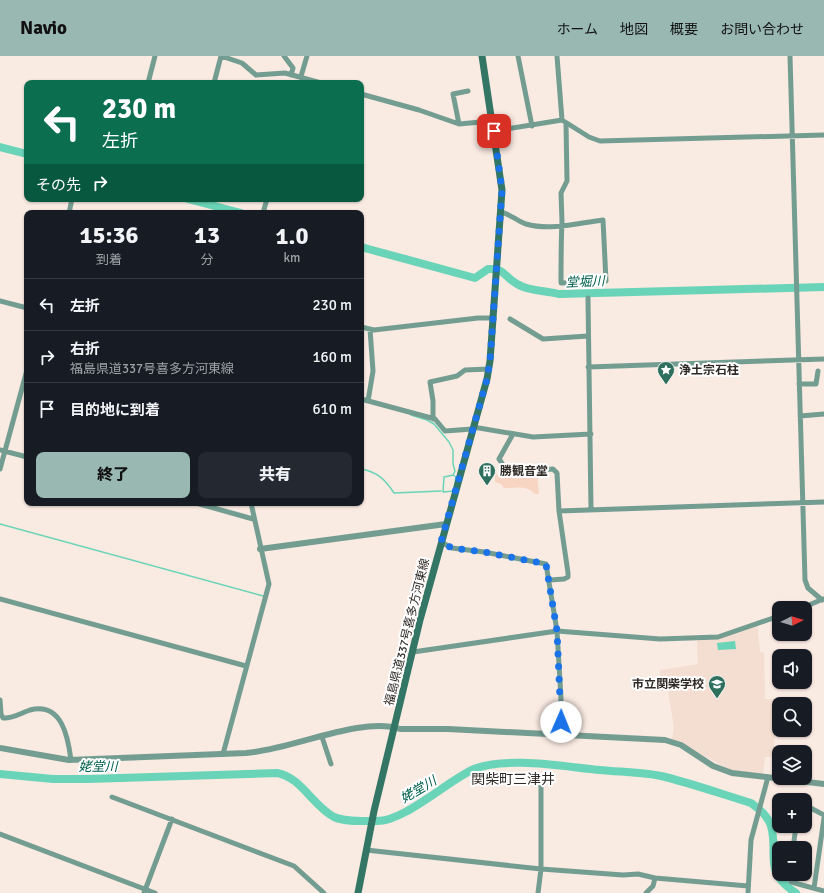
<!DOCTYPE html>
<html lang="ja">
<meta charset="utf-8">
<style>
body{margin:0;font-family:Signika,"Noto Sans JP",sans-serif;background:#242831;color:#f1f3f6;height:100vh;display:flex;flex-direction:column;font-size:15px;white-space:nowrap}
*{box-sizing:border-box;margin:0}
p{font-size:13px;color:#9ea1a6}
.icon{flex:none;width:22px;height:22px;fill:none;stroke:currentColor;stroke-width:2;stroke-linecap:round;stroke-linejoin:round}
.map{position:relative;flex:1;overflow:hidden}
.drawer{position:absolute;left:24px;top:154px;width:340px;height:296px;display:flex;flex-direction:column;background:#171b24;border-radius:8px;box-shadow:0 1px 3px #0004}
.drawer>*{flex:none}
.hud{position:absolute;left:24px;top:24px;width:340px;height:122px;border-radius:8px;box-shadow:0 1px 3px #0004;background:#0b6e4f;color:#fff;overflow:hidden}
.needle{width:26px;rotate:85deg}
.fabs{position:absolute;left:772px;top:545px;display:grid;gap:8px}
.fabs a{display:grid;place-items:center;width:40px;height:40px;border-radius:8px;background:#171b24;box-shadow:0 1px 3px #0004;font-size:20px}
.pin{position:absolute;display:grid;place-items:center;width:34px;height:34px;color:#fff;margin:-17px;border-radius:8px;box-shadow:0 2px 6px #0006}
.me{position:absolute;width:44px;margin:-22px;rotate:1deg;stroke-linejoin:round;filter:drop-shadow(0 0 3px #0008)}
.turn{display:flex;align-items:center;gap:14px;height:84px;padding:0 12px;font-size:18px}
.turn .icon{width:52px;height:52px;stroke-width:2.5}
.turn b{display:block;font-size:28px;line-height:34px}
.then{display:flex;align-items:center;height:38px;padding:0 12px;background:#0003;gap:8px;font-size:15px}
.eta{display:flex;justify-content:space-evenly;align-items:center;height:68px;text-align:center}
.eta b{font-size:24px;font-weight:800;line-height:28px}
.cta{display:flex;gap:8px;margin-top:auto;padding:8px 12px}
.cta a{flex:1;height:46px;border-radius:8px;background:#99b8b2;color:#111;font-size:16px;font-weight:800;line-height:46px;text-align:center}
.cta a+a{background:#242831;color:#f1f3f6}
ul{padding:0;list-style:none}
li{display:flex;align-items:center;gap:12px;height:52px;padding:0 12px;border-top:1px solid #363941}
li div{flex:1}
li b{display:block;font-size:15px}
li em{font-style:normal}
header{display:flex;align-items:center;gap:24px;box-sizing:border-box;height:56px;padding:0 20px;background:#99b8b2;color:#111}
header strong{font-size:19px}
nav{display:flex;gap:22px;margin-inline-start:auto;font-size:14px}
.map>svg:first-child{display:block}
.built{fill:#f4ddd1}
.green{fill:#f7d5c2}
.water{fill:#69d4b7}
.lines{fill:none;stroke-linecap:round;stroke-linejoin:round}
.stream{stroke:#69d4b7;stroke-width:1.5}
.river{stroke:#69d4b7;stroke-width:8}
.minor{stroke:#749d91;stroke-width:5}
.tertiary{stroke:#749d91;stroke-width:6}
.secondary{stroke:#347665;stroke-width:7}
.route{stroke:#1a73e8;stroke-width:7;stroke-dasharray:0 12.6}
.labels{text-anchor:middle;stroke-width:4;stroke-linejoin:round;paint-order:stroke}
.poi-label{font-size:12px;font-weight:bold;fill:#2f2a26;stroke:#fff;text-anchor:start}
.street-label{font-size:12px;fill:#2f2a26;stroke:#fff}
.water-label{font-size:13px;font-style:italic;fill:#01604e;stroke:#fff}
.quarter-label{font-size:14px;fill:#2f2a26;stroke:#fff}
</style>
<header>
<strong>Navio</strong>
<nav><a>ホーム</a><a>地図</a><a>概要</a><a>お問い合わせ</a></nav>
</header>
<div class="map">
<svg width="824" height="837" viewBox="0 0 824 837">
<rect width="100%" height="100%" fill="#f9eae2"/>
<!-- built -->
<path class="built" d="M757,568L760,596L764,597L765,643H778L773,701H765L763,718L733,715L672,683L674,671L668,635H659L660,614L698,608L697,583L720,582Z"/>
<!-- green -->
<path class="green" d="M506,416L537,417L539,438H535C527,429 516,432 504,432L501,428L495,426V419Z"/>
<!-- water -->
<path class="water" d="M735,585L736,593L718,594L717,587Z"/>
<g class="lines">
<!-- stream -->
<path class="stream" d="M411,359L427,364L434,368L449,386L453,394V408L455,415L453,419
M361,413C377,416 385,423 394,437L441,435
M453,419L456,421L454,435L443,436L444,421Z
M0,468L263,540"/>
<!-- river -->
<path class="river" d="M0,91L27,98
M188,143L241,157
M361,191L475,222L488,213C505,212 504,221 517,228C530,236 546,234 559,238L824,231
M0,718L53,723H88L277,717C301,721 313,750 334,761C345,766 363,765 376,765C404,766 447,725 474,713C507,700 565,711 600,714C620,716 641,716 661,720C691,727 721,738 751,747C759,753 768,760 771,770C779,799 762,815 796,837"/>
<!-- minor -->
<path class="minor" d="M284,0L293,12L291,19
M518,0L532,70
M557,0L562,64L589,81L600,85L824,79
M790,0L805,524L808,532L822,544
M148,27L155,0
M214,27L221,0L242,7L256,19L285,17L321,27
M299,27L307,0
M361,38L419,54L459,68L492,65
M459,68L453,38L468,35
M494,75L562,64
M500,156C509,157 517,165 526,168C550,175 579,167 603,164L606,225L603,226L561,227C561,206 561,186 562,166L561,137L567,125L566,67
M69,157L72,143
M263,157L267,143
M588,242L591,453
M0,245L27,252
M510,263L543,283L588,280
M361,271L374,274L478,262H494
M588,311L824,303
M799,328H816L818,315
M361,343L435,363L445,375L472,373
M368,345L373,315L370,273
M800,360L824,358
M433,363V345L430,326L457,320L465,314L489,313
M473,371L533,381L591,378
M513,378L499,403L508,416L553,413L557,417L559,455L568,517V521L564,523L550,524
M0,394L27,401
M0,413L27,314
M196,447L253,463
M559,455L824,446
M441,486L452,492L484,496L546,508L557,575L561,642L560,678
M0,543L246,610
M802,552L823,543
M413,596L557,575L660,583L718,581L779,560
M0,644L1,658L3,662C12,663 21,657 30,654C62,646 68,681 71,704
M322,681L331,708
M223,698L269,528L251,447
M112,741L294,810L324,837
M805,749L824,759
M0,778L155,837
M793,792L796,770
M366,794L541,813L623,819L638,818L655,822L748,830
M790,818L791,826L824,835
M814,832L824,762
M144,837L172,763
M538,837L541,813V721
M646,837L653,830L655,822
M748,837L751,784L768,721"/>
<!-- tertiary -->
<path class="tertiary" d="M260,493L446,468
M0,692L69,704L246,697C291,694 361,660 400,673H448L665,684L681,689L713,710L732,717L824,728"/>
<!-- secondary -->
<path class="secondary" d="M358,837L374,755L420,564L487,323L490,305L502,134L482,0"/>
</g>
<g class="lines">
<!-- route -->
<path class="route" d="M494,75L502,134L490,305L487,323L441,486L452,492L484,496L546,508L557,575L561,666"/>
</g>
<!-- icons -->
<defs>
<symbol id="sight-pin" viewBox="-11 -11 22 30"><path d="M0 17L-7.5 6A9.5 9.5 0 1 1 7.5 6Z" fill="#2e6f5e" stroke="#fff"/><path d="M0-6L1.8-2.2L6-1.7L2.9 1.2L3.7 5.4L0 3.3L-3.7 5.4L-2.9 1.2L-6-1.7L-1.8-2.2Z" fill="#fff"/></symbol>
<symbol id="building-pin" viewBox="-11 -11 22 30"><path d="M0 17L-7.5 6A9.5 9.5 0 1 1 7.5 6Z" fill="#2e6f5e" stroke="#fff"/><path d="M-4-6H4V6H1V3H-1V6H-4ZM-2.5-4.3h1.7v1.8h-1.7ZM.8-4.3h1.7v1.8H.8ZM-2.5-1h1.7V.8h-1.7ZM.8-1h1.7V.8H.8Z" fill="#fff"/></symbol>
<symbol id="school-pin" viewBox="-11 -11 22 30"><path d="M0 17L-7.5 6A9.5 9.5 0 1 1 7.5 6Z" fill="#2e6f5e" stroke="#fff"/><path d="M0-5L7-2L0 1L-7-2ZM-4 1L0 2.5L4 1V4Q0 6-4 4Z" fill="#fff"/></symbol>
</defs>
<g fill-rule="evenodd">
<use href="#sight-pin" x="656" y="304" width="20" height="27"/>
<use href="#building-pin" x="477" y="405" width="20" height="27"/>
<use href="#school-pin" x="707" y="618" width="20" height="27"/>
</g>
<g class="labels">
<!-- poi labels -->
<g class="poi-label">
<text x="679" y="318">浄土宗石柱</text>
<text x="500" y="419">勝観音堂</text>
<text x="704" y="632" text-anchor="end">市立関柴学校</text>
</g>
<!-- street labels -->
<g class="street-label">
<text transform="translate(407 576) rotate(-76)" y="4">福島県道337号喜多方河東線</text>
</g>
<!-- water labels -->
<g class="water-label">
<text transform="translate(585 225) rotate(-2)" y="5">堂堀川</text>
<text x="98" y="715">姥堂川</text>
<text transform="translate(418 733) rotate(-31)" y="5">姥堂川</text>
</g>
<!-- quarter labels -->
<g class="quarter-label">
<text x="513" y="728">関柴町三津井</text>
</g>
</g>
</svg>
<div class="fabs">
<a><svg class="needle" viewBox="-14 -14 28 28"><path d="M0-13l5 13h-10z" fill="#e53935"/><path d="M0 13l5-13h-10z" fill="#9ea1a6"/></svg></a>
<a><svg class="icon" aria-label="sound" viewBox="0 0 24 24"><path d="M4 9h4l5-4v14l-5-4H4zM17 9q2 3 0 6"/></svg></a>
<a><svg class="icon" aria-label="search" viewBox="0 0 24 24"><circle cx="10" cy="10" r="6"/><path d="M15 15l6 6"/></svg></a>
<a><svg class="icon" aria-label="layers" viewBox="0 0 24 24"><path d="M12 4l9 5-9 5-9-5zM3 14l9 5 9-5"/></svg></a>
<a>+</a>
<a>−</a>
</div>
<div class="pin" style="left:494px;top:75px;background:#d93025"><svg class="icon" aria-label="arrive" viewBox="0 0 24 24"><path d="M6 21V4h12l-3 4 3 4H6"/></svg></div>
<svg class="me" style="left:561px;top:666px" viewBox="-20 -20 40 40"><circle r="19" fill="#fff"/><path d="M0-13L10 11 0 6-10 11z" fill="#1a73e8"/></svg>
<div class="hud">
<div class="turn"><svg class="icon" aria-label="left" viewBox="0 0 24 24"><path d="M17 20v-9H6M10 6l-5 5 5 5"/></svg><div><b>230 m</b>左折</div></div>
<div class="then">その先<svg class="icon" aria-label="right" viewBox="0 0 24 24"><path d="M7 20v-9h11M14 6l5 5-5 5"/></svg></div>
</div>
<section class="drawer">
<div class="eta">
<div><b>15:36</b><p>到着</p></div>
<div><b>13</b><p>分</p></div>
<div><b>1.0</b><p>km</p></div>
</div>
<ul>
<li><svg class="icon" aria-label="left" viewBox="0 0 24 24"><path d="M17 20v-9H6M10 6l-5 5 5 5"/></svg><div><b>左折</b></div><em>230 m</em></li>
<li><svg class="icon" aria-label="right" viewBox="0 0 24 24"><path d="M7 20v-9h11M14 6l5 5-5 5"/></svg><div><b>右折</b><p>福島県道337号喜多方河東線</p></div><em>160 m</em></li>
<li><svg class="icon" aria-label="arrive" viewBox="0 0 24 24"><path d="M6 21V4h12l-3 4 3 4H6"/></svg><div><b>目的地に到着</b></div><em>610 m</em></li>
</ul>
<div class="cta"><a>終了</a><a>共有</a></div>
</section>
</div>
